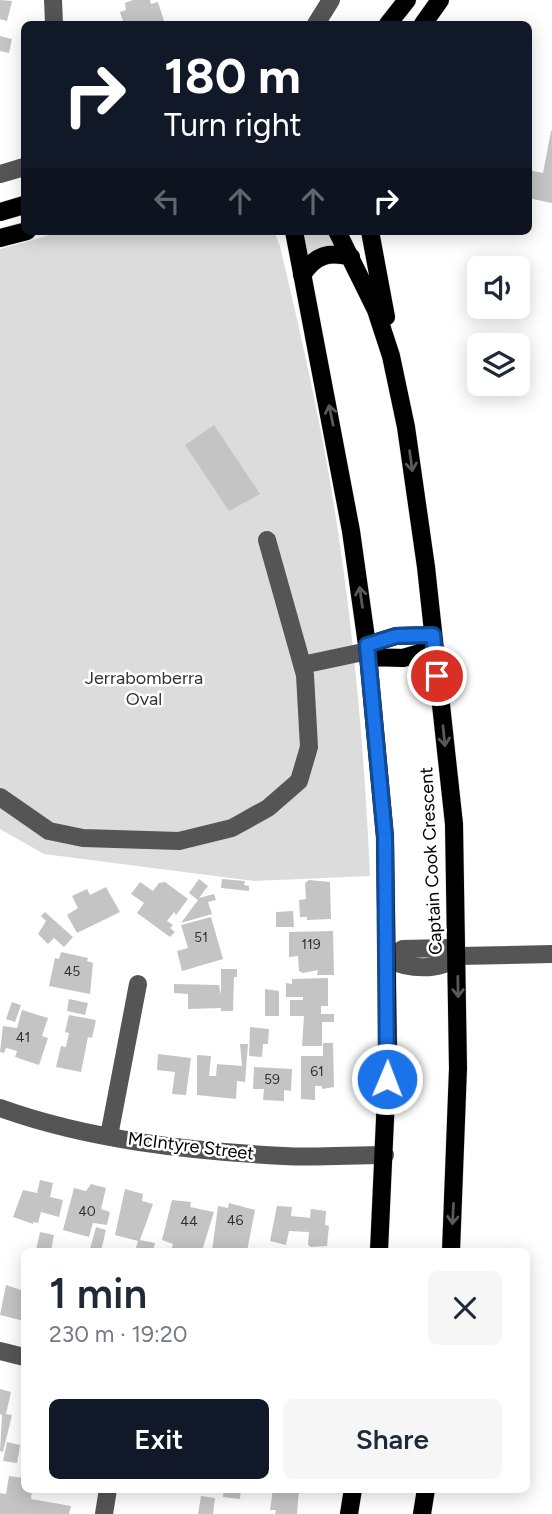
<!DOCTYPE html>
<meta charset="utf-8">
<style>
body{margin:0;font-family:Figtree,sans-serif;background:#f6f6f7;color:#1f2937;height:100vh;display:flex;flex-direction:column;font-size:26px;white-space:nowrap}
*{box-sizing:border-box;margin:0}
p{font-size:23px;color:#747a83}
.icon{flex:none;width:38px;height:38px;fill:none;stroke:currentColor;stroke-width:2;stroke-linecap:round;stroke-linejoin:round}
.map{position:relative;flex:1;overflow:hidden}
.side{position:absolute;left:21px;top:1248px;width:509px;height:245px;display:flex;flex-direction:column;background:#fff;border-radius:10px;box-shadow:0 4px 18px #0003}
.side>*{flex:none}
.top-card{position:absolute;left:21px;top:21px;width:511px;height:214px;border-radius:10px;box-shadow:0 4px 18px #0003;background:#111827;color:#fff;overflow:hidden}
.buttons{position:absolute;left:467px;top:256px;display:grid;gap:14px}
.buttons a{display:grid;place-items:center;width:63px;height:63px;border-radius:10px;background:#fff;box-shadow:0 4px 18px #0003;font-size:35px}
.pin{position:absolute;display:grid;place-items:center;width:60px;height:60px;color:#fff;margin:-30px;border:4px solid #fff;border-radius:50%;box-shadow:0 2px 7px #0007}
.me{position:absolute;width:77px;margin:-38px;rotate:1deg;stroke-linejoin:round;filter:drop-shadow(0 0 5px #0008)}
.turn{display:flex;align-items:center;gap:24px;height:147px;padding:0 28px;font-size:32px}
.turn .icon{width:91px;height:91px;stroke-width:2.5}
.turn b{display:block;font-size:49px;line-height:60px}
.lanes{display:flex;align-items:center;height:66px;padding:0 28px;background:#0003;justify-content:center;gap:35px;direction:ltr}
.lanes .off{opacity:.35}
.round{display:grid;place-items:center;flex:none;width:74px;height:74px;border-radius:10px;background:#f6f6f7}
.summary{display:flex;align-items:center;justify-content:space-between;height:119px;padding:0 28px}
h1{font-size:42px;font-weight:600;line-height:52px}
.action{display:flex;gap:14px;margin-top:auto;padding:14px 28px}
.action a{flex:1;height:80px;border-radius:10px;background:#111827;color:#fff;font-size:28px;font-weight:600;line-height:80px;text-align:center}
.action a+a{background:#f6f6f7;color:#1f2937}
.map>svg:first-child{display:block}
.green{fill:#dcdcdc}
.building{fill:#c4c4c4}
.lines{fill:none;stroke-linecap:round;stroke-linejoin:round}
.major-casing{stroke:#dbdbdb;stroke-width:19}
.minor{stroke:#555;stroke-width:18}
.major{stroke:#000;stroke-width:18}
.oneway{stroke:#595959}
.route-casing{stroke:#114b97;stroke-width:18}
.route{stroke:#1a73e8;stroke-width:12}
.labels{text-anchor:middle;stroke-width:5;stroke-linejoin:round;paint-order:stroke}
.number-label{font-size:14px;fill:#313131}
.park-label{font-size:18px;fill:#333;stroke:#fff}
.street-label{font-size:18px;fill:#000;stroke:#fff}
</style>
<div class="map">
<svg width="552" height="1514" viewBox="0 0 552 1514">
<rect width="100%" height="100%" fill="#fff"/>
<!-- green -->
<path class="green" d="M64,231H274L280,246C297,319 314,391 327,464C351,600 364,738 370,876L254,881L44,854L0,829V249Z
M300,231H330L336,246L308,256Z"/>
<!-- building -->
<path class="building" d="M0,0L12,1L7,21L0,19Z
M133,0H150L151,4L158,2L165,24H124L120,12L126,10L125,3Z
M0,36L12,39L9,53L0,51Z
M551,131H552V203L528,198V170L543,173Z
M214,425L260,494L229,511L185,445Z
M199,879L208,886L199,898L214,894L216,900L208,902L212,914L181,923L198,900L189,893Z
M222,879L245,881L244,885L249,886V891L221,888Z
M309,880L330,882L331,919L307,920V917H300L299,900L306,899L305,883Z
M140,882L153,891L159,883L165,882L188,899L176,915L174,912L167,921L173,925L170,928L175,932L170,937L137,913L144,903L131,894Z
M106,887L120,912L77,933L67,915L78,908L72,896L87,889L90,895Z
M293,911L294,927H276V912Z
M45,912L73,937L64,947L54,938L48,944L38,934L46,921L41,916Z
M211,917L223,959L182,971L177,951L188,948L181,925Z
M333,931L334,975H317L318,970L303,973L299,971L298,956L289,957V932Z
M61,952L88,958L87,961L93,963L90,994L49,986L55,958L59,959Z
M221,969H237V977H234L233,1011H221V1008L188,1009V994L174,993V984L219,985L221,995Z
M328,978V1006H321V1014H334V1022H322V1046H302L304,1016H290V1000H303V997H286V983L292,984V979Z
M265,989L279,991V1016H265Z
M69,999L88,1003L85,1015L67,1011Z
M12,1002L21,1005L15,1022L6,1019Z
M22,1010L48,1018L42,1036L48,1038L39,1065L15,1057L17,1051L6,1048L4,1053L0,1052L3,1026L17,1028Z
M69,1015L96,1020L92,1038L88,1037L81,1072L56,1067L61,1046L66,1047L69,1033L65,1032Z
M250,1027L269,1029L268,1044H263L262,1057L249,1056Z
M323,1043H333L334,1087L322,1089V1086H315V1100L301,1099V1056H323Z
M240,1044H248L245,1082L237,1081L236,1099L197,1095V1055L211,1056L209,1076H216L217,1064L242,1066Z
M158,1054L191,1058L186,1095L172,1094L175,1072L157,1070Z
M254,1067L292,1069L291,1091L284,1090V1101L263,1100L264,1089H253Z
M40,1180L53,1183L50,1197L63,1200L59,1217L41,1212L38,1223L33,1222V1224L13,1217L23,1190L37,1193Z
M91,1184L106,1188L101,1209L110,1212L107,1225L93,1223L89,1237L63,1230L74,1188L86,1191Z
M125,1189L143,1194L142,1201L153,1204L140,1240L155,1243L153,1251H135L138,1241L115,1235Z
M172,1200L191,1202L190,1207L214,1212L202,1251H171L173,1244L162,1240Z
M229,1203L255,1210L247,1251H212L218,1206L228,1208Z
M277,1206L292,1207L291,1216L301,1217L310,1218L311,1209L326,1211L325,1225L329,1226L327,1246L311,1247L308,1245L309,1232L289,1231L286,1245L270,1241Z
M96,1227L106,1230L101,1251L90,1249Z
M40,1232L54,1235L51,1251L36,1250Z
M6,1285L24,1291V1321L0,1315Z
M0,1389L11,1392L6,1414L12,1415L3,1452L0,1451L2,1415L0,1414Z
M7,1442L20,1445L17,1463L3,1461Z
M9,1476L24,1478L22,1487L32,1489L31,1499L71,1506L69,1514H0V1493L6,1494Z
M224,1489H241L240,1499L223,1497Z
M273,1489H299L297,1514H275L276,1510H270Z
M201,1496L215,1498L213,1514H198Z"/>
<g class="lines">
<defs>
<path id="major" d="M388,24L407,0
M423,24L440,0
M0,212L24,205
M294,231L351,531L367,645L385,837L388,1053L379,1251
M337,231L376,310L391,356L406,427L426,567L454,824L458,1068L451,1251
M370,231L386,317
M0,238L27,231
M302,275C315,255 329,251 351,257
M367,645L396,636L433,635
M368,657L403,658L434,649
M349,1514L353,1489
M422,1514L426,1489"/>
</defs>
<!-- major casing -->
<use href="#major" class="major-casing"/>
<!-- minor -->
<path class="minor" d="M53,0L54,24
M316,24L331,0
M0,174L24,167
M302,665L368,651
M0,797L49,831L83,838L179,841L232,828L268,808L299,781L309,747L305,675L267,540
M387,959C408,969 439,972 458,956L552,954
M387,959L403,949L446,948L458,956
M0,1108C89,1140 189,1151 284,1156C317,1158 351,1155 385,1155
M109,1136L138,984
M0,1351L24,1357
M104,1514L108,1489"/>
<!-- major -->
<use href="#major" class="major"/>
</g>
<!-- one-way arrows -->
<defs><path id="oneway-shaft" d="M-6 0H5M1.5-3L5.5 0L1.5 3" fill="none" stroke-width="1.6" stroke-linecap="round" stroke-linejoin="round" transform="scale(1.75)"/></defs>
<g class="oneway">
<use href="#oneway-shaft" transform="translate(331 415) rotate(-102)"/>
<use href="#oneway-shaft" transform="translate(411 461) rotate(82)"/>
<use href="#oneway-shaft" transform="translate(361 597) rotate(-98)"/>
<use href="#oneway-shaft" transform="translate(444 736) rotate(84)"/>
<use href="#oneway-shaft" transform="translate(458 987) rotate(89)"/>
<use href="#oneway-shaft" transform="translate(453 1214) rotate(93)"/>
</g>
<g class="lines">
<defs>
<path id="route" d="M387,1079L385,837L367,645L396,636L433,635L437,676"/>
</defs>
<!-- route casing -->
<use href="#route" class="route-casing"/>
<!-- route -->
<use href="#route" class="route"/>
</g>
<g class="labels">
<!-- number labels -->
<g class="number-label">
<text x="201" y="942">51</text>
<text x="311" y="949">119</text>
<text x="72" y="976">45</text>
<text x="23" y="1042">41</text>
<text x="317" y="1076">61</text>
<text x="272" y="1084">59</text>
<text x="87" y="1216">40</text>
<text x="235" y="1225">46</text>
<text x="189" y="1226">44</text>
</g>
<!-- park labels -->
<g class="park-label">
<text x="144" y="684">Jerrabomberra<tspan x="144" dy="21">Oval</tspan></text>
</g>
<!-- street labels -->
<g class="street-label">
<text transform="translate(431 861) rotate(-93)" y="6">Captain Cook Crescent</text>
<text transform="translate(191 1146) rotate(7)" y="6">McIntyre Street</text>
</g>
</g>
</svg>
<div class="buttons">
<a><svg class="icon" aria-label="sound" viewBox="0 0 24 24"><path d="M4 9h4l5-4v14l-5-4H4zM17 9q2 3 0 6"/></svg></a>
<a><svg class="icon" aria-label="layers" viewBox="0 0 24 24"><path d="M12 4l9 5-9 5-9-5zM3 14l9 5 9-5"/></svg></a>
</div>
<div class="pin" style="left:437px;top:676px;background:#d93025"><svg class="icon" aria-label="arrive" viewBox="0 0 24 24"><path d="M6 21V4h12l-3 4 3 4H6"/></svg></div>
<svg class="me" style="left:387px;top:1079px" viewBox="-20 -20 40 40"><circle r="17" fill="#1a73e8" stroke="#fff" stroke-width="3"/><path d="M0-11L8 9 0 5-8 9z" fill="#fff"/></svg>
<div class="top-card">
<div class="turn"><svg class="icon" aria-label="right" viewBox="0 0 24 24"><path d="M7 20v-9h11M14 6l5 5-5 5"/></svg><div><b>180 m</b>Turn right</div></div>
<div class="lanes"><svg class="icon off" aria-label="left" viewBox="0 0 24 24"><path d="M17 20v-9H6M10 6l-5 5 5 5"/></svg><svg class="icon off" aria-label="ahead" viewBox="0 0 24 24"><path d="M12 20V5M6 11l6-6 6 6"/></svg><svg class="icon off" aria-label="ahead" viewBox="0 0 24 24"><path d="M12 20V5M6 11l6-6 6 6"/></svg><svg class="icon" aria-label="right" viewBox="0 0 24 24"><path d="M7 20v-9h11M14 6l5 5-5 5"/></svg></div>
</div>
<section class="side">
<div class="summary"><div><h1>1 min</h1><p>230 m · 19:20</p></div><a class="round"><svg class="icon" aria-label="close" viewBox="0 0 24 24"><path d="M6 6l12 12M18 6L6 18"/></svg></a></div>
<div class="action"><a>Exit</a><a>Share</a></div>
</section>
</div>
